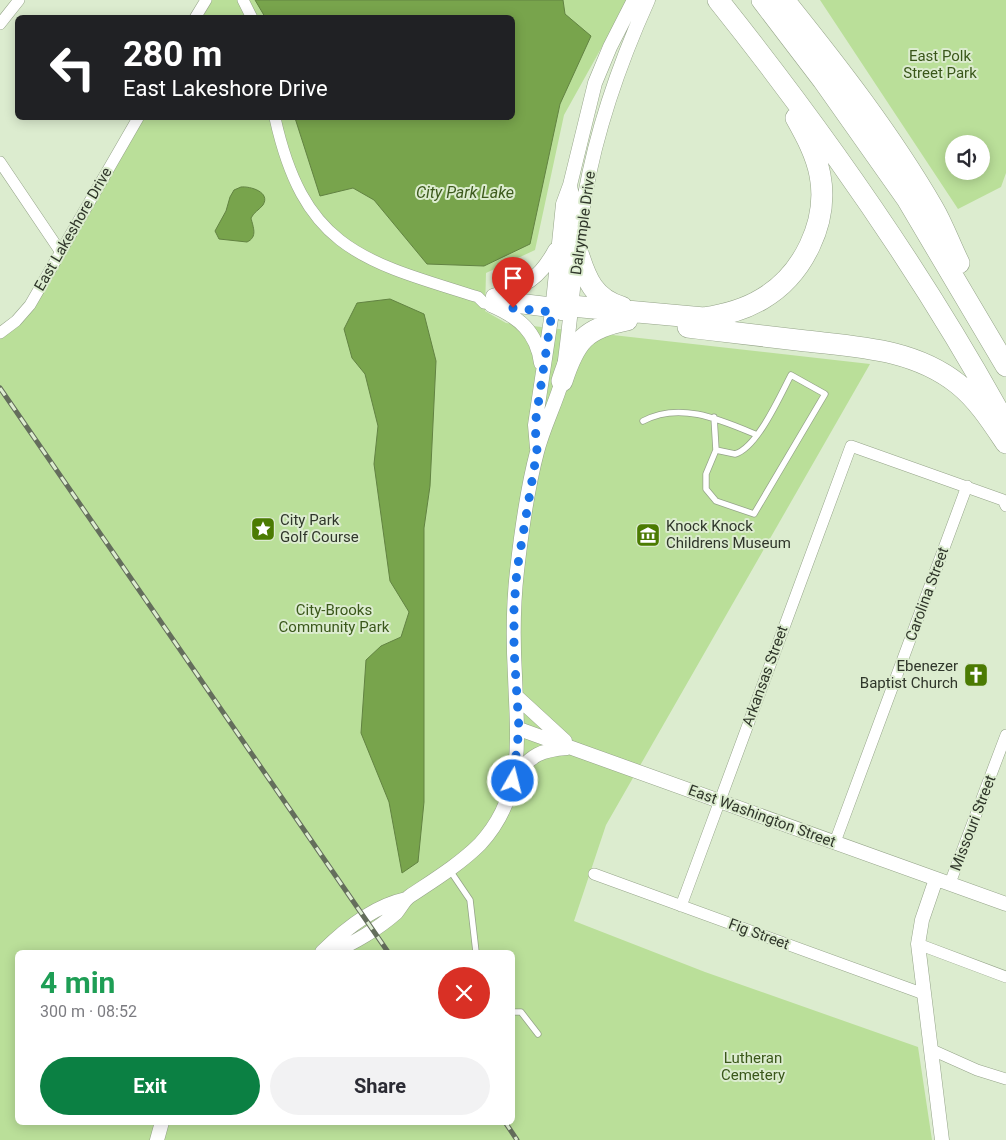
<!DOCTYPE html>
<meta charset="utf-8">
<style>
body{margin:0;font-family:Roboto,sans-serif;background:#f2f2f3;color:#2b2b33;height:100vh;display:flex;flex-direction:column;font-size:19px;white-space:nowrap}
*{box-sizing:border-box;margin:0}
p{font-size:16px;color:#7c7c81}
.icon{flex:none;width:28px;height:28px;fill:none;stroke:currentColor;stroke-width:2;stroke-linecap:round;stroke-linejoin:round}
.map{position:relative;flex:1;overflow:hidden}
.drawer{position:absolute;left:15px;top:950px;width:500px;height:175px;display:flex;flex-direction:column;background:#fff;border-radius:8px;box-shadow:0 2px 12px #0003}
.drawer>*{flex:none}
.hud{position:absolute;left:15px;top:15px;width:500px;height:105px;border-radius:8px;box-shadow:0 2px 12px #0003;background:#202124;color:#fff;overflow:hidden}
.tools{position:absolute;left:945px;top:135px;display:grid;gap:10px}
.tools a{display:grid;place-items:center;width:45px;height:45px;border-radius:50%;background:#fff;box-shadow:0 2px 12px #0003;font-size:25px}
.pin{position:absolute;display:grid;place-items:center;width:42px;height:42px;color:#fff;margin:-51px -21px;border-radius:50% 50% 50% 0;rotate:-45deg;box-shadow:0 0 5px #0007}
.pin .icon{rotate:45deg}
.me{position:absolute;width:55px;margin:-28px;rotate:8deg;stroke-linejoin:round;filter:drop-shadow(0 0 4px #0008)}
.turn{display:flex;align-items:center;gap:18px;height:105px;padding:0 25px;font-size:22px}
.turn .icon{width:65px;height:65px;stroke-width:2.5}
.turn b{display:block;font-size:35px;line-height:42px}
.round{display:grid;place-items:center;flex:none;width:52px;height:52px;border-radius:26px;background:#f2f2f3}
.overview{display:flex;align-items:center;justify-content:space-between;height:85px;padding:0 25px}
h1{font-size:30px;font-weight:700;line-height:38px;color:#1e9e55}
.button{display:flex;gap:10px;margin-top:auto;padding:10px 25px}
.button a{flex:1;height:58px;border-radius:30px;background:#0b8043;color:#fff;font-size:20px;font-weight:700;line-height:58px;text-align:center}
.button a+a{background:#f2f2f3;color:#2b2b33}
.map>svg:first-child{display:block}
.green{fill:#badf99;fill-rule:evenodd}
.water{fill:#78a44c;stroke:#628342}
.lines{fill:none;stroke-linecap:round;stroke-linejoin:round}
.service-casing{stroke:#95a489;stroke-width:7}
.minor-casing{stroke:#95a489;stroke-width:12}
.tertiary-casing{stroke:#95a489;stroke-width:15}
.motorway-casing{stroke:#95a489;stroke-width:22}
.service{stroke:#fff;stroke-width:5.5}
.minor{stroke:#fff;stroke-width:11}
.tertiary{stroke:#fff;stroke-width:14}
.motorway{stroke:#fff;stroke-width:21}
.rail-casing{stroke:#646e5c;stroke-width:5}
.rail{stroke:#dceccf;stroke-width:3;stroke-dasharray:9;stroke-linecap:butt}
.route{stroke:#1a73e8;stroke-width:9;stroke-dasharray:0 16.2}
.labels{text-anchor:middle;stroke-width:4;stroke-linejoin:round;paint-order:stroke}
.park-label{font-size:15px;fill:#3a571a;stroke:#dceccf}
.street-label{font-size:15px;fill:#2f362a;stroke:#dceccf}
.poi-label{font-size:15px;fill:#2f362a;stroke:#dceccf;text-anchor:start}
.water-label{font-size:16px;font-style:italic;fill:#3d5a1d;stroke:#dceccf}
</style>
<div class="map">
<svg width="1006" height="1140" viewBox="0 0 1006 1140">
<rect width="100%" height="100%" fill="#dceccf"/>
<!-- green -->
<path class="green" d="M206,0H628L564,115L535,250L486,273L485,311L506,323L870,364L606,825L574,921L705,972L918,1047L932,1140H0V337L30,305L138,118H512V18L195,17ZM18,952H512V1122H18Z
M820,0H1006V173L1001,187L958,209ZM954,144H981V171H954Z"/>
<!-- water -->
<path class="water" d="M255,0H563L565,14L591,36L560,104L530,244L484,266L427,264L374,200L353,188L320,196L295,118H512V18L265,17Z
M241,187C250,186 271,192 263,205C259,210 254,212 251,218C253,227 258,237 247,242L219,239L215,231L226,211L230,197L234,190Z
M390,299L424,314L436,361L430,486L424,528V802L418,862L402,873L389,802L361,733L366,660L381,646L401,637L409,612L390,581L374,464L378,426L365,374L352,358L344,329L357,303Z"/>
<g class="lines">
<defs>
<path id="service" d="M714,417L716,450L706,474V489L716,501L754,514L825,394L791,375C780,396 757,448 735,454L716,450
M643,421C680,401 721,420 757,435
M449,869L470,900L476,952
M512,1012H521L538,1034"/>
<path id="minor" d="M243,0L252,18
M195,18L206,0
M0,24L19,0
M275,118C304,248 361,261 478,297L484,303L561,313
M0,162L60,251
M494,296L560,304
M0,333L16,321L30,305L138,118
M835,842L967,486
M594,874L924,994
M950,883L1006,735
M681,906L851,446L1003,500L1006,506
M918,944L1006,977
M930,1049L977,1070L1006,1079"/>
<path id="tertiary" d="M493,296C525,286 539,280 555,250
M491,305C519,317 537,332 541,363
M561,313L574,205L570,186
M537,448L535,425L552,312L563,204L570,185L595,83L610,47L634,0
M516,696L565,741
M519,729L1006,904
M515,774C533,755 540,750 567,748
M936,879L922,920L918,944L942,1140
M322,952C345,929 374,906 406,899
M332,952C353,944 379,928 396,913C401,907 404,900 410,896C434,880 460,864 480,844C526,794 517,738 515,676C513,641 513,606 517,571C521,535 528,486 537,452C543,428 555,405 562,381C572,319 574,256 585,195C597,128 620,62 648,0
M157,1140L162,1122"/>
<path id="motorway" d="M718,0C825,134 924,275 1006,425
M762,0L823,80L907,199L1006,366
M784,0C837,66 890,134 933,208C943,225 950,245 959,263
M578,253C586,279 594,299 622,307
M571,306L704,318C724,315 744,310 762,299C803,275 829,222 820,175C816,154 806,136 796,118
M688,327C727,332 766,336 806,341C859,347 914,349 958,384C978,400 992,422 1006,443
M562,381C575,341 585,328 627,320"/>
</defs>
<!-- service casing -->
<use href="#service" class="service-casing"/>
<!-- minor casing -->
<use href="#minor" class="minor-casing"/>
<!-- tertiary casing -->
<use href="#tertiary" class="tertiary-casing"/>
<!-- motorway casing -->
<use href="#motorway" class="motorway-casing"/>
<!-- service -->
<use href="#service" class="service"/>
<!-- minor -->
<use href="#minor" class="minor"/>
<!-- tertiary -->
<use href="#tertiary" class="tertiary"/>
<!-- motorway -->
<use href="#motorway" class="motorway"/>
<defs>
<path id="rail" d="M0,388L388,952
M505,1122L517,1140"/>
</defs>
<!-- rail casing -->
<use href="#rail" class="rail-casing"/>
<!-- rail -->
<use href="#rail" class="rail"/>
</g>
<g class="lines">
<!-- route -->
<path class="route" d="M513,308L552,312L535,425L537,451L517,570L514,608V649L519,729L513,781"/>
</g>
<!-- icons -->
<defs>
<symbol id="sight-square" viewBox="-11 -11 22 22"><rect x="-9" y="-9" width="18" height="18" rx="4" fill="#4b7b02" stroke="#dceccf"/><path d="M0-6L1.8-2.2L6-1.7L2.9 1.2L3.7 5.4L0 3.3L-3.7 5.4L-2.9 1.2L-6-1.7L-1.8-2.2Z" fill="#fff"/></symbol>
<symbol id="museum-square" viewBox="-11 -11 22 22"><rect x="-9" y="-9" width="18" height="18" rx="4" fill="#4b7b02" stroke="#dceccf"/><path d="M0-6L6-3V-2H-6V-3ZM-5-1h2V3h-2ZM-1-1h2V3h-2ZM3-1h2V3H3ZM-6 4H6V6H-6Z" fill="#fff"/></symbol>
<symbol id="church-square" viewBox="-11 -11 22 22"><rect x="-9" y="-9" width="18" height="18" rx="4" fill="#4b7b02" stroke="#dceccf"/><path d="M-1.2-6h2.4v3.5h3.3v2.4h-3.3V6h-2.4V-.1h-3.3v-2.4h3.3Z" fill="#fff"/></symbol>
</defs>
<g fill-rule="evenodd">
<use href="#sight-square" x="249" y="515" width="28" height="28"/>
<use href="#museum-square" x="634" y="521" width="28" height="28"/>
<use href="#church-square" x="962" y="661" width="28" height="28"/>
</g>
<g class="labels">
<!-- park labels -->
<g class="park-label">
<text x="940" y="61">East Polk<tspan x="940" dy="17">Street Park</tspan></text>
<text x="334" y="615">City-Brooks<tspan x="334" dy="17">Community Park</tspan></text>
<text x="753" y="1063">Lutheran<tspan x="753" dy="17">Cemetery</tspan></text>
</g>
<!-- street labels -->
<g class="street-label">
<text transform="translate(583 223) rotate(-82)" y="5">Dalrymple Drive</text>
<text transform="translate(73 229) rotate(-60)" y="5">East Lakeshore Drive</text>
<text transform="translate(927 594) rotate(-70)" y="5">Carolina Street</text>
<text transform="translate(765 676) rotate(-70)" y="5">Arkansas Street</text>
<text transform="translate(762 816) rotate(20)" y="5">East Washington Street</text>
<text transform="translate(973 823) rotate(-69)" y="5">Missouri Street</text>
<text transform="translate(759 934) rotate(20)" y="5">Fig Street</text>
</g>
<!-- poi labels -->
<g class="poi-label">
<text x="280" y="525">City Park<tspan x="280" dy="17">Golf Course</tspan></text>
<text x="666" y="531">Knock Knock<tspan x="666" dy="17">Childrens Museum</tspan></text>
<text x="958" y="671" text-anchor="end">Ebenezer<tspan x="958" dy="17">Baptist Church</tspan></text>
</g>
<!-- water labels -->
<g class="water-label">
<text x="465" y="198">City Park Lake</text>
</g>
</g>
</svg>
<div class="tools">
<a><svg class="icon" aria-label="sound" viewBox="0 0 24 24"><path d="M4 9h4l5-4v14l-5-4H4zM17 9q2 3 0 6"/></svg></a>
</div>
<div class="pin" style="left:513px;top:308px;background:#d93025"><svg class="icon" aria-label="arrive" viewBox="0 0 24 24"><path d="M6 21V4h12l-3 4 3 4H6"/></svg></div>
<svg class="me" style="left:513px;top:781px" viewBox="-20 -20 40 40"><circle r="17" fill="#1a73e8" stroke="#fff" stroke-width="3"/><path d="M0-11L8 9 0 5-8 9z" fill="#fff"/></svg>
<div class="hud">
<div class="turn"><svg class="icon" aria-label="left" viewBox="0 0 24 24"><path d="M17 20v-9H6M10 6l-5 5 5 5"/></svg><div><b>280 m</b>East Lakeshore Drive</div></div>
</div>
<section class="drawer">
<div class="overview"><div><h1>4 min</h1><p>300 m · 08:52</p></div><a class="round" style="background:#d93025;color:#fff"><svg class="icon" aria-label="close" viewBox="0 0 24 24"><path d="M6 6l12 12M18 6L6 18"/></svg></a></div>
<div class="button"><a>Exit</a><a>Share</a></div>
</section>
</div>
